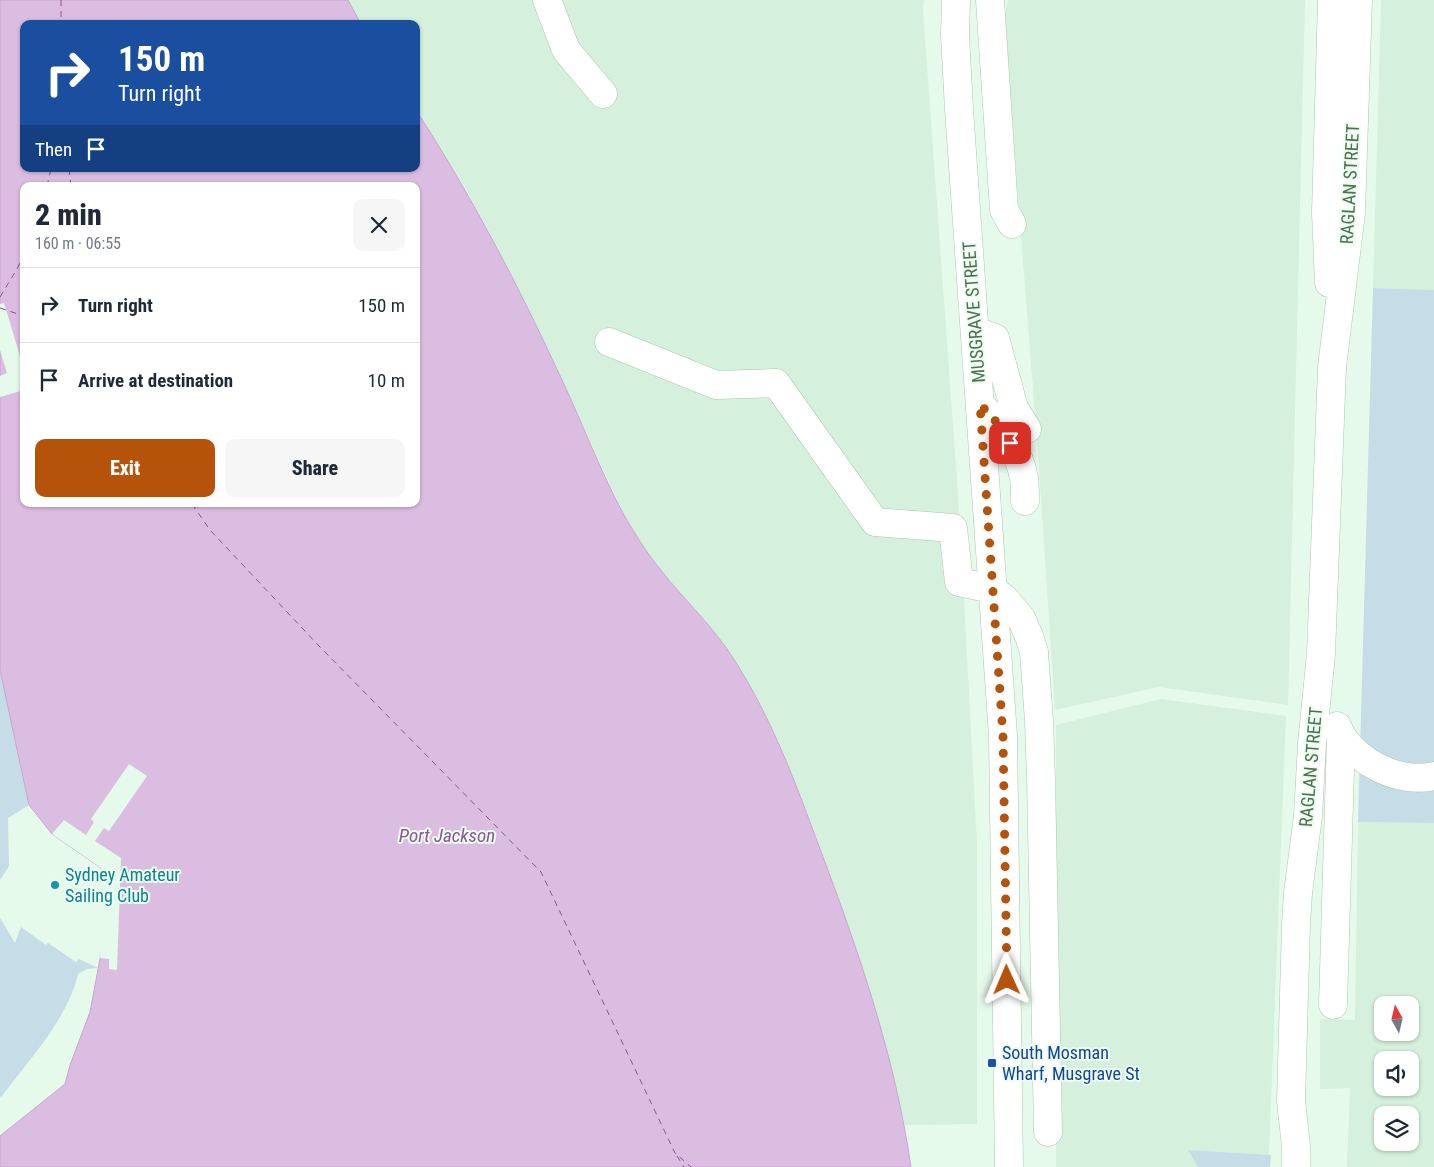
<!DOCTYPE html>
<meta charset="utf-8">
<style>
body{margin:0;font-family:"Roboto Condensed",sans-serif;background:#f6f6f7;color:#1f2937;height:100vh;display:flex;flex-direction:column;font-size:19px;white-space:nowrap}
*{box-sizing:border-box;margin:0}
p{font-size:16px;color:#747a83}
.icon{flex:none;width:28px;height:28px;fill:none;stroke:currentColor;stroke-width:2;stroke-linecap:round;stroke-linejoin:round}
.map{position:relative;flex:1;overflow:hidden}
.drawer{position:absolute;left:20px;top:182px;width:400px;height:325px;display:flex;flex-direction:column;background:#fff;border-radius:10px;box-shadow:0 1px 4px #0004}
.drawer>*{flex:none}
.banner{position:absolute;left:20px;top:20px;width:400px;height:152px;border-radius:10px;box-shadow:0 1px 4px #0004;background:#1a4fa0;color:#fff;overflow:hidden}
.needle{width:32px;rotate:352deg}
.controls{position:absolute;left:1374px;top:996px;display:grid;gap:10px}
.controls a{display:grid;place-items:center;width:45px;height:45px;border-radius:10px;background:#fff;box-shadow:0 1px 4px #0004;font-size:25px}
.pin{position:absolute;display:grid;place-items:center;width:42px;height:42px;color:#fff;margin:-21px;border-radius:10px;box-shadow:0 2px 8px #0006}
.me{position:absolute;width:55px;margin:-28px;rotate:359deg;stroke-linejoin:round;filter:drop-shadow(0 0 4px #0008)}
.turn{display:flex;align-items:center;gap:18px;height:105px;padding:0 15px;font-size:22px}
.turn .icon{width:65px;height:65px;stroke-width:2.5}
.turn b{display:block;font-size:35px;line-height:42px}
.then{display:flex;align-items:center;height:48px;padding:0 15px;background:#0003;gap:10px;font-size:19px}
.round{display:grid;place-items:center;flex:none;width:52px;height:52px;border-radius:10px;background:#f6f6f7}
.headline{display:flex;align-items:center;justify-content:space-between;height:85px;padding:0 15px}
h1{font-size:30px;font-weight:800;line-height:38px}
.primary-button{display:flex;gap:10px;margin-top:auto;padding:10px 15px}
.primary-button a{flex:1;height:58px;border-radius:10px;background:#b45309;color:#fff;font-size:20px;font-weight:800;line-height:58px;text-align:center}
.primary-button a+a{background:#f6f6f7;color:#1f2937}
ul{padding:0;list-style:none}
li{display:flex;align-items:center;gap:15px;height:75px;padding:0 15px;border-top:1px solid #e0e1e3}
li div{flex:1}
li b{display:block;font-size:19px}
li em{font-style:normal}
.map>svg:first-child{display:block}
.residential{fill:#d5f0dc;fill-rule:evenodd}
.green{fill:#c6dce6}
.water{fill:#dbbde1;stroke:#cba4d2;fill-rule:evenodd}
.pier{fill:#e6faec}
.lines{fill:none;stroke-linecap:round;stroke-linejoin:round}
.ferry{stroke:#8c5495;stroke-width:1;stroke-dasharray:6 5;stroke-linecap:butt}
.minor-casing{stroke:#acc7af;stroke-width:29}
.minor{stroke:#fff;stroke-width:28}
.route{stroke:#b45309;stroke-width:9;stroke-dasharray:0 16.2}
.culture-dot{fill:#0f9aa8;stroke:#ecfdf1;stroke-width:2}
.transit-dot{fill:#1a4fb4;stroke:#ecfdf1;stroke-width:2}
.labels{text-anchor:middle;stroke-width:4;stroke-linejoin:round;paint-order:stroke}
.street-label{font-size:18px;fill:#4e7050;stroke:#ecfdf1}
.culture-label{font-size:18px;fill:#0d838f;stroke:#ecfdf1;text-anchor:start}
.transit-label{font-size:18px;fill:#164399;stroke:#ecfdf1;text-anchor:start}
.water-label{font-size:19px;font-style:italic;fill:#8c5495;stroke:#ecfdf1}
</style>
<div class="map">
<svg width="1434" height="1167" viewBox="0 0 1434 1167">
<rect width="100%" height="100%" fill="#e6faec"/>
<!-- residential -->
<path class="residential" d="M335,0H924L923,10L960,523L977,844V1124L905,1125L881,1028L855,944L810,820L776,737L756,696L733,658L717,635L660,569L642,546L624,514L560,376L491,235L466,189L416,110V24H354Z
M1008,0H1305L1288,705L1159,687L1055,710L1038,453L1004,18Z
M1381,0H1434V290L1373,288Z
M1161,699L1286,716L1269,1155L1189,1150L1198,1167H1056V725Z
M1358,822L1434,823V1167H1347L1350,1088L1320,1089V1019L1355,1020ZM1382,1005H1410V1032H1382ZM1382,1060H1410V1088H1382ZM1382,1115H1410V1142H1382Z"/>
<!-- green -->
<path class="green" d="M1373,288L1434,290V823L1358,822Z
M0,656L29,805L8,818L9,866L0,880Z
M0,918L15,943L21,927L46,945L48,943L76,962L79,959L98,968L87,969L78,974C68,1018 29,1060 2,1096L0,1097Z
M1188,1150L1271,1155L1270,1167H1198Z"/>
<!-- water -->
<path class="water" d="M0,0H348L361,24H24V169H416V110C472,196 519,287 562,380C583,425 601,472 624,515C635,534 646,552 660,569C684,600 714,627 735,661C772,719 796,784 820,849C859,952 895,1057 911,1167H0V1136L65,1084L70,1065L90,1012L105,932L104,882L101,868L52,834L29,805L0,670ZM24,186H416V504H24Z"/>
<!-- pier -->
<path class="pier" d="M4,303L24,369V390L0,397V376L7,373L0,350V304Z
M129,764L147,776L109,831L104,828L95,841L121,858L117,970L109,969V959L100,958L102,932V882L100,873L101,868L52,834L64,820L86,835L94,822L91,819Z"/>
<g class="lines">
<!-- ferry -->
<path class="ferry" d="M61,0V24
M69,169L71,186
M47,186L51,169
M0,297L17,269L24,254
M0,308L24,316
M192,504L210,530L319,646L541,872L675,1153L691,1167
M677,1156L684,1167"/>
<defs>
<path id="minor" d="M547,0L566,50L603,94
M956,0L955,35L959,109L1003,736L1009,1167
M990,0L1004,210L1012,224
M1329,283L1326,213L1332,0
M975,331L995,338L1014,408L1027,429
M609,342L716,385L776,383L875,522L953,528L959,582L992,589L1005,599L1021,618L1029,636L1034,652L1039,721L1041,779L1048,1132
M980,404C999,425 1019,449 1024,478C1025,485 1025,494 1025,501
M1337,726C1350,760 1399,785 1434,776
M1333,1005L1341,736
M1296,1167V1146L1291,1101L1296,925L1298,893L1308,816L1312,744L1321,654L1332,367L1351,213L1358,0"/>
</defs>
<!-- minor casing -->
<use href="#minor" class="minor-casing"/>
<!-- minor -->
<use href="#minor" class="minor"/>
</g>
<g class="lines">
<!-- route -->
<path class="route" d="M1007,980L1003,736L980,404L1001,427L1010,443"/>
</g>
<!-- markers -->
<circle class="culture-dot" cx="55" cy="885" r="5"/>
<rect class="transit-dot" x="987" y="1058" width="10" height="10" rx="2.5"/>
<g class="labels">
<!-- street labels -->
<g class="street-label">
<text transform="translate(1350 184) rotate(-87)" y="6">RAGLAN STREET</text>
<text transform="translate(974 312) rotate(-94)" y="6">MUSGRAVE STREET</text>
<text transform="translate(1311 767) rotate(-85)" y="6">RAGLAN STREET</text>
</g>
<!-- culture labels -->
<g class="culture-label">
<text x="65" y="881">Sydney Amateur<tspan x="65" dy="21">Sailing Club</tspan></text>
</g>
<!-- transit labels -->
<g class="transit-label">
<text x="1002" y="1059">South Mosman<tspan x="1002" dy="21">Wharf, Musgrave St</tspan></text>
</g>
<!-- water labels -->
<g class="water-label">
<text x="447" y="842">Port Jackson</text>
</g>
</g>
</svg>
<div class="controls">
<a><svg class="needle" viewBox="-14 -14 28 28"><path d="M0-13l5 13h-10z" fill="#e53935"/><path d="M0 13l5-13h-10z" fill="#747a83"/></svg></a>
<a><svg class="icon" aria-label="sound" viewBox="0 0 24 24"><path d="M4 9h4l5-4v14l-5-4H4zM17 9q2 3 0 6"/></svg></a>
<a><svg class="icon" aria-label="layers" viewBox="0 0 24 24"><path d="M12 4l9 5-9 5-9-5zM3 14l9 5 9-5"/></svg></a>
</div>
<div class="pin" style="left:1010px;top:443px;background:#d93025"><svg class="icon" aria-label="arrive" viewBox="0 0 24 24"><path d="M6 21V4h12l-3 4 3 4H6"/></svg></div>
<svg class="me" style="left:1007px;top:980px" viewBox="-20 -20 40 40"><path d="M0-17L14 15 0 8-14 15z" fill="#b45309" stroke="#fff" stroke-width="4"/></svg>
<div class="banner">
<div class="turn"><svg class="icon" aria-label="right" viewBox="0 0 24 24"><path d="M7 20v-9h11M14 6l5 5-5 5"/></svg><div><b>150 m</b>Turn right</div></div>
<div class="then">Then<svg class="icon" aria-label="arrive" viewBox="0 0 24 24"><path d="M6 21V4h12l-3 4 3 4H6"/></svg></div>
</div>
<section class="drawer">
<div class="headline"><div><h1>2 min</h1><p>160 m · 06:55</p></div><a class="round"><svg class="icon" aria-label="close" viewBox="0 0 24 24"><path d="M6 6l12 12M18 6L6 18"/></svg></a></div>
<ul>
<li><svg class="icon" aria-label="right" viewBox="0 0 24 24"><path d="M7 20v-9h11M14 6l5 5-5 5"/></svg><div><b>Turn right</b></div><em>150 m</em></li>
<li><svg class="icon" aria-label="arrive" viewBox="0 0 24 24"><path d="M6 21V4h12l-3 4 3 4H6"/></svg><div><b>Arrive at destination</b></div><em>10 m</em></li>
</ul>
<div class="primary-button"><a>Exit</a><a>Share</a></div>
</section>
</div>
